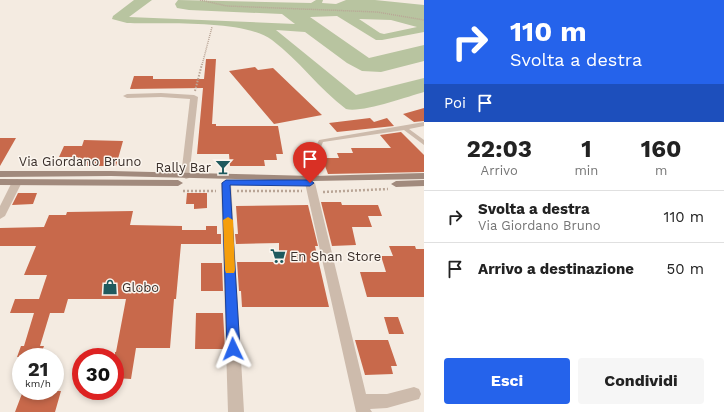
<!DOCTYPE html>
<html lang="it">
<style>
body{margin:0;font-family:"Work Sans",sans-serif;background:#f6f6f6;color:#222;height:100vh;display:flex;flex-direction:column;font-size:15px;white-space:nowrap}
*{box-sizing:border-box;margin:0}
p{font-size:13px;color:#767676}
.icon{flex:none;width:22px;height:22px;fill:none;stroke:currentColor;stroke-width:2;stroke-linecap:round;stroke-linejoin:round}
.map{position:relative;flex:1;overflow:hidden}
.side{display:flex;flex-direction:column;background:#fff;width:300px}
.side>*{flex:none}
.guide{background:#2563eb;color:#fff;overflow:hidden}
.speed{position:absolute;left:12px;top:348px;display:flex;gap:8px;font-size:20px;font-weight:700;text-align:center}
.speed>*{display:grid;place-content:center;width:52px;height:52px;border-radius:50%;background:#fff;box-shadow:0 2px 6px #0003;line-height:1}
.speed small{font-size:10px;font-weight:400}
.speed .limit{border:6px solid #d22;background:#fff;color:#111}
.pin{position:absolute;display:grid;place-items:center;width:34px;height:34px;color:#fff;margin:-41px -17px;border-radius:50% 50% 50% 0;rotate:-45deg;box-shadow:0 0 4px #0007}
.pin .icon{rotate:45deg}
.me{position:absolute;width:44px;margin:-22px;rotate:358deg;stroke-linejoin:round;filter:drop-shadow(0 0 3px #0008)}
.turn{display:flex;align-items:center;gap:14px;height:84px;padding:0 20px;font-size:18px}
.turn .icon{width:52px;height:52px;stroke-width:2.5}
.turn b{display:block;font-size:28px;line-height:34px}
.then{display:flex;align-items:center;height:38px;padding:0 20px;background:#0003;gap:8px;font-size:15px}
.eta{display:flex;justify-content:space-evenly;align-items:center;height:68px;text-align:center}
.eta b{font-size:24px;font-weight:700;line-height:28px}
.action{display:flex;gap:8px;margin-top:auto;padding:8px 20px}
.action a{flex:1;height:46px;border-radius:4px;background:#2563eb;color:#fff;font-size:16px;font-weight:700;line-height:46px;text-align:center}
.action a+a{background:#f6f6f6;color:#222}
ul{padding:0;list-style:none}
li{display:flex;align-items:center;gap:12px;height:52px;padding:0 20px;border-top:1px solid #e0e0e0}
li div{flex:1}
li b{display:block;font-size:15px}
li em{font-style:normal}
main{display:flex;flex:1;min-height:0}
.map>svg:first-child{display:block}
.green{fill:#b8c4a0;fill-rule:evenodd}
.building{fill:#c8694b}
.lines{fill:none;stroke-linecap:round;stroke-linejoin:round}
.path-far2{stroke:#b9a596;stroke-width:1.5;stroke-dasharray:1 1;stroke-linecap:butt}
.path-far1{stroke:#b9a596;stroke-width:2;stroke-dasharray:1.5 1.5;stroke-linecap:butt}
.path{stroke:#b9a596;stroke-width:2.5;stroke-dasharray:2 2;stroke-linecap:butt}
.service{fill:#cdbbac;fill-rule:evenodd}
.minor{fill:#cdbbac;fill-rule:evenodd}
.secondary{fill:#a18a7d;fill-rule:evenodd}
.route{fill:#2563eb;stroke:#184099}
.slow{fill:#f59e0b}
.labels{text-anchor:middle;stroke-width:3;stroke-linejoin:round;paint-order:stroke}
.street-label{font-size:13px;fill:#3b302b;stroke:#fbf5ee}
.poi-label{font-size:13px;fill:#3b302b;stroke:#fbf5ee;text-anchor:start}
</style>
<main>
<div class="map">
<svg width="424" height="412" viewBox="0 0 424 412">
<rect width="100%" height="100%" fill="#f4ebe1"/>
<!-- green -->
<path class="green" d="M134,0H152L129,17L295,24L282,14L189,10L177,8L175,4L178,0L311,3L316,0H323L322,3L336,4L346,0H375L424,5V32L382,40H376L337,16L310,17L369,58L424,45V61L381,72L362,71L347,63L305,32L276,30L356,95L424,78V92C406,97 362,113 346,109C319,89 299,60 272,40C244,19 163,24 127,23L112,19L113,16ZM359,19L391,20L417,27L384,34L380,33Z"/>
<!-- building -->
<path class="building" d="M206,59H216L212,124H216V126H278L283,154H276L277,160H264L265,166H230L229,154H197L203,88L130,89L134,76H153V79H204Z
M255,67L258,70L273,68L322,115L274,124L229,71Z
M424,108V121L414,122L403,114Z
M370,118L374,122L387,118L394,126L337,132L329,123Z
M401,132L424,155V172L328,174L322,158H339L337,153H353L351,148H391L380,135Z
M0,138H16L0,166Z
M84,140L123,141L116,166H74L78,157H59L64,146H82Z
M18,193H37L33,204L12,205Z
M187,193H207V208L194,209V204H186Z
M321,202H341L342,205H378L382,216H368L372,227H352L356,245L332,246Z
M308,205L318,246H315L329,307H242L241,291H239L237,262H279V243L236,244L235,234H238L236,206Z
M133,211L130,225L182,226V230H206V226H217V234H221V244H181L176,299H174L170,348H136L131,379L115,378V352H116L126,299H68L64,313H50L40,346H44L40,357H17L21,346H24L34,313H10L15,299H39L47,275H24L36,246H0V228L44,227L49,215H66L67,212Z
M389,246H415L416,249H424V297H367L360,272H386L381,256H393Z
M201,263H222L223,291H201Z
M196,313H223L225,349H195Z
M384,317H398L404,334H389Z
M355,340H388L397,366H391L393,374L365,375Z
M23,391H61L55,412H15Z"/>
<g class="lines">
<!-- path-far2 -->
<path class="path-far2" d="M200,0L227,6L377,12L424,20
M202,65L212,27"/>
<!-- path-far1 -->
<path class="path-far1" d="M195,91L202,64"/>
<!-- path -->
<path class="path" d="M183,191H216
M237,191H302
M323,192L388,189"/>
<!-- service -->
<path class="service" d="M424,122V126L409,129L424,140V145L404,130L323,142L319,152V178L316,180L313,178V152L319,140Z"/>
<!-- minor -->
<path class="minor" d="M161,93L194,95L198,97L189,178L186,179L181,176L190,99L161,97L127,98L123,96L127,94Z
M17,179L22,182L5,216L0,219V206L12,182Z
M226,180L231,183L244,412H228L221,183Z
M310,180L315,183L366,394H387L414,387L419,389L421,394L419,399L387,408L370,409L372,412H356L305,183Z"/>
<!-- secondary -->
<path class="secondary" d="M0,171H111L313,176L424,173V179L313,181L111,176L0,177Z
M0,179L178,180L183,183L178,186L0,185Z
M424,180V186L396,187L391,184L396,181Z"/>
</g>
<!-- route -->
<path class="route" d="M226,180H310L314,183L310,186L230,185L240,349L238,353L233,354L229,353L227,349L222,183Z"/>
<!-- slow -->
<path class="slow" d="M228,217L233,220L235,270L234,273H226L225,270L223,220Z"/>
<!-- icons -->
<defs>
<symbol id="bar-bare" viewBox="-9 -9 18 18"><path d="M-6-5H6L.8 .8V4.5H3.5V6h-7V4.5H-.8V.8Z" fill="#1f5a5e" stroke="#fbf5ee" stroke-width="2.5" paint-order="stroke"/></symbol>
<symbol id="supermarket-bare" viewBox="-9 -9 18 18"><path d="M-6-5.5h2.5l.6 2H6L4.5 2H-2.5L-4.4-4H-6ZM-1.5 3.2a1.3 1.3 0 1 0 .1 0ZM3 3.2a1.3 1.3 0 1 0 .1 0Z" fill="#1f5a5e" stroke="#fbf5ee" stroke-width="2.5" paint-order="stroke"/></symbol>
<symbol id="shop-bare" viewBox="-9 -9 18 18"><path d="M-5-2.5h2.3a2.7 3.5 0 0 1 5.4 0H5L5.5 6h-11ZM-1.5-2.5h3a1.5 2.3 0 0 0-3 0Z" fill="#1f5a5e" stroke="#fbf5ee" stroke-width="2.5" paint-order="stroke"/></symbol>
</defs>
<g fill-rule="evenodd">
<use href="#bar-bare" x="212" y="156" width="22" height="22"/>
<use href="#supermarket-bare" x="267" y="245" width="22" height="22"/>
<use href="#shop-bare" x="99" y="276" width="22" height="22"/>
</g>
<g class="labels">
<!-- street labels -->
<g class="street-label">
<text x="80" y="166">Via Giordano Bruno</text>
</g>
<!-- poi labels -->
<g class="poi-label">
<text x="211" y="172" text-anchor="end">Rally Bar</text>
<text x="290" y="261">En Shan Store</text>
<text x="122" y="292">Globo</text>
</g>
</g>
</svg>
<div class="speed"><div>21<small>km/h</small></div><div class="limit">30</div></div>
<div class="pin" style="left:310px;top:183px;background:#d93025"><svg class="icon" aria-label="arrive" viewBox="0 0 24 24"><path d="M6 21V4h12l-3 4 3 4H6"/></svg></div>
<svg class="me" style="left:233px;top:349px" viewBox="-20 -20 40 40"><path d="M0-17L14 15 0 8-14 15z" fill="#2563eb" stroke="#fff" stroke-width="4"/></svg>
</div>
<section class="side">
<div class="guide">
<div class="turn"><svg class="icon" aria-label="right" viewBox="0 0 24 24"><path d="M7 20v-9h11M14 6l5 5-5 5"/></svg><div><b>110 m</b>Svolta a destra</div></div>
<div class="then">Poi<svg class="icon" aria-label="arrive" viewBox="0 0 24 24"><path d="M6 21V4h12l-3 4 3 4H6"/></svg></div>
</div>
<div class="eta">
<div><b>22:03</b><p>Arrivo</p></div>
<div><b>1</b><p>min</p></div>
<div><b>160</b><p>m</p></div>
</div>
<ul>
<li><svg class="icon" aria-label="right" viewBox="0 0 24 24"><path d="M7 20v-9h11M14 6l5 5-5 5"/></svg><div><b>Svolta a destra</b><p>Via Giordano Bruno</p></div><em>110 m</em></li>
<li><svg class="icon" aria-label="arrive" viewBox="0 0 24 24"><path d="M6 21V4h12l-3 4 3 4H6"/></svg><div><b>Arrivo a destinazione</b></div><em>50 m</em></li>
</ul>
<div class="action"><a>Esci</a><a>Condividi</a></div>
</section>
</main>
